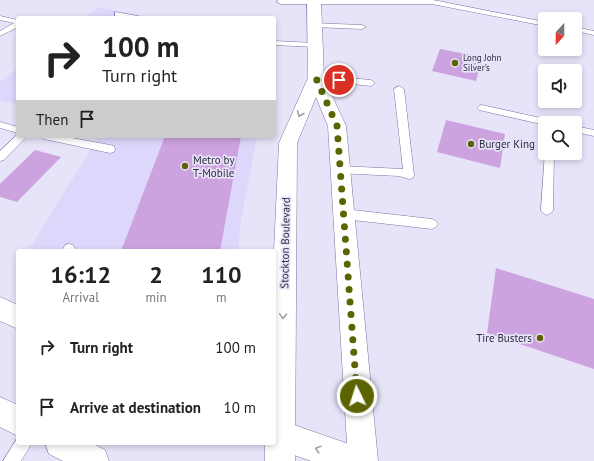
<!DOCTYPE html>
<style>
body{margin:0;font-family:"PT Sans",sans-serif;background:#f2f2f2;color:#222;height:100vh;display:flex;flex-direction:column;font-size:15px;white-space:nowrap}
*{box-sizing:border-box;margin:0}
p{font-size:13px;color:#767676}
.icon{flex:none;width:22px;height:22px;fill:none;stroke:currentColor;stroke-width:2;stroke-linecap:round;stroke-linejoin:round}
.map{position:relative;flex:1;overflow:hidden}
.details{position:absolute;left:16px;top:249px;width:260px;height:196px;display:flex;flex-direction:column;background:#fff;border-radius:4px;box-shadow:0 2px 6px #0003}
.details>*{flex:none}
.banner{position:absolute;left:16px;top:16px;width:260px;height:122px;border-radius:4px;box-shadow:0 2px 6px #0003;background:#fff;color:#222;overflow:hidden}
.needle{width:26px;rotate:201deg}
.tools{position:absolute;left:538px;top:12px;display:grid;gap:8px}
.tools a{display:grid;place-items:center;width:44px;height:44px;border-radius:4px;background:#fff;box-shadow:0 2px 6px #0003;font-size:20px}
.pin{position:absolute;display:grid;place-items:center;width:34px;height:34px;color:#fff;margin:-17px;border:2px solid #fff;border-radius:50%;box-shadow:0 1px 4px #0007}
.me{position:absolute;width:44px;margin:-22px;rotate:356deg;stroke-linejoin:round;filter:drop-shadow(0 0 3px #0008)}
.turn{display:flex;align-items:center;gap:14px;height:84px;padding:0 20px;font-size:18px}
.turn .icon{width:52px;height:52px;stroke-width:2.5}
.turn b{display:block;font-size:28px;line-height:34px}
.then{display:flex;align-items:center;height:38px;padding:0 20px;background:#0003;gap:8px;font-size:15px}
.eta{display:flex;justify-content:space-evenly;align-items:center;height:68px;text-align:center}
.eta b{font-size:24px;font-weight:800;line-height:28px}
ul{padding:0;list-style:none}
li{display:flex;align-items:center;gap:12px;height:60px;padding:0 20px}
li div{flex:1}
li b{display:block;font-size:15px}
li em{font-style:normal}
.map>svg:first-child{display:block}
.built{fill:#ded7fc}
.building{fill:#cca3df}
.lines{fill:none;stroke-linecap:round;stroke-linejoin:round}
.service-casing{stroke:#7f74a4;stroke-width:1}
.secondary-casing{stroke:#7f74a4;stroke-width:1}
.primary-casing{stroke:#7f74a4;stroke-width:1}
.service{fill:#fff;fill-rule:evenodd}
.secondary{fill:#fff;fill-rule:evenodd}
.primary{fill:#fff;fill-rule:evenodd}
.oneway{stroke:#a19fa9}
.route{stroke:#5c6401;stroke-width:7;stroke-dasharray:0 12.6}
.poi-dot{fill:#5c6401;stroke:#e7e3f9;stroke-width:1.5}
.labels{text-anchor:middle;stroke-width:3.5;stroke-linejoin:round;paint-order:stroke}
.far-poi-label{font-size:9px;fill:#2f2a3f;stroke:#e7e3f9;text-anchor:start}
.poi-label{font-size:11px;fill:#2f2a3f;stroke:#e7e3f9;text-anchor:start}
.street-label{font-size:11px;fill:#2f2a3f;stroke:#e7e3f9}
</style>
<div class="map">
<svg width="594" height="461" viewBox="0 0 594 461">
<rect width="100%" height="100%" fill="#e7e3f9"/>
<!-- built -->
<path class="built" d="M99,7L153,18H85Z
M18,68V105L0,100V82Z
M99,136H257L241,221L238,251H28Z"/>
<!-- building -->
<path class="building" d="M440,49L482,57L476,81L432,71Z
M446,120L505,134L500,168L437,152Z
M165,136H241L220,251H121Z
M35,150L61,157L17,202L0,197V184Z
M496,268L594,299V369L487,333Z"/>
<g class="lines">
<defs>
<path id="service" d="M278,0H433L545,22V26L432,4H281L277,2Z
M115,12L138,16L142,18L118,16H115Z
M0,16L18,20V27L0,36V31L14,23L0,20Z
M311,23L362,25L366,27L362,29L314,27L310,25Z
M575,27L594,31V35L575,31Z
M274,41L315,43L319,45L315,47L274,45Z
M316,75L371,80L375,83L371,86L313,80L312,78Z
M399,86L404,89L414,175L413,178L409,179L399,176L336,173L335,170L336,167L340,166L403,169L394,89Z
M482,105L550,120L555,123H545V125L479,110L477,108L479,106Z
M0,122L18,127V133L0,128Z
M575,126L594,130V136L575,132Z
M18,134V136H27L4,160L0,161V151Z
M39,136H61L110,145L114,146L115,149L114,152L110,153L44,139Z
M545,151V153H554L553,210L551,213L547,215L543,213L541,210Z
M344,209L432,219L436,221L438,224L436,227L432,229L344,219L340,217L338,214L340,211Z
M69,244L73,245L75,249L74,251H62L65,245Z
M18,437V443H32L21,461H3Z"/>
<path id="secondary" d="M307,0H321L324,78L346,126L378,461H348L328,126L316,97L297,143L295,461H265V443H274V251L279,143L308,78Z"/>
<path id="primary" d="M284,267L292,270L296,277L283,300L274,303V272L276,270Z
M0,297L18,305V329L0,321Z
M0,397L18,405V436L0,427Z
M274,418L366,450L370,461H311L263,444L274,443Z
M45,443H91L105,450L109,461H63L49,454Z"/>
</defs>
<!-- service casing -->
<use href="#service" class="service-casing"/>
<!-- secondary casing -->
<use href="#secondary" class="secondary-casing"/>
<!-- primary casing -->
<use href="#primary" class="primary-casing"/>
<!-- service -->
<use href="#service" class="service"/>
<!-- secondary -->
<use href="#secondary" class="secondary"/>
<!-- primary -->
<use href="#primary" class="primary"/>
</g>
<!-- one-way arrows -->
<defs><path id="oneway-chevron" d="M-2-3.5L2.5 0L-2 3.5" fill="none" stroke-width="1.6" stroke-linecap="round" stroke-linejoin="round"/></defs>
<g class="oneway">
<use href="#oneway-chevron" transform="translate(300 114) rotate(113)"/>
<use href="#oneway-chevron" transform="translate(283 316) rotate(92)"/>
<use href="#oneway-chevron" transform="translate(318 449) rotate(-162)"/>
</g>
<g class="lines">
<!-- route -->
<path class="route" d="M339,80L316,78L337,126L357,396"/>
</g>
<!-- markers -->
<g class="poi-dot">
<circle cx="455" cy="63" r="4"/>
<circle cx="471" cy="144" r="4"/>
<circle cx="185" cy="166" r="4"/>
<circle cx="540" cy="338" r="4"/>
</g>
<g class="labels">
<!-- far-poi labels -->
<g class="far-poi-label">
<text x="463" y="61">Long John<tspan x="463" dy="10">Silver's</tspan></text>
</g>
<!-- poi labels -->
<g class="poi-label">
<text x="479" y="148">Burger King</text>
<text x="193" y="164">Metro by<tspan x="193" dy="13">T-Mobile</tspan></text>
<text x="532" y="342" text-anchor="end">Tire Busters</text>
</g>
<!-- street labels -->
<g class="street-label">
<text transform="translate(285 243) rotate(-89)" y="4">Stockton Boulevard</text>
</g>
</g>
</svg>
<div class="tools">
<a><svg class="needle" viewBox="-14 -14 28 28"><path d="M0-13l5 13h-10z" fill="#e53935"/><path d="M0 13l5-13h-10z" fill="#767676"/></svg></a>
<a><svg class="icon" aria-label="sound" viewBox="0 0 24 24"><path d="M4 9h4l5-4v14l-5-4H4zM17 9q2 3 0 6"/></svg></a>
<a><svg class="icon" aria-label="search" viewBox="0 0 24 24"><circle cx="10" cy="10" r="6"/><path d="M15 15l6 6"/></svg></a>
</div>
<div class="pin" style="left:339px;top:80px;background:#d93025"><svg class="icon" aria-label="arrive" viewBox="0 0 24 24"><path d="M6 21V4h12l-3 4 3 4H6"/></svg></div>
<svg class="me" style="left:357px;top:396px" viewBox="-20 -20 40 40"><circle r="17" fill="#5c6401" stroke="#fff" stroke-width="3"/><path d="M0-11L8 9 0 5-8 9z" fill="#fff"/></svg>
<div class="banner">
<div class="turn"><svg class="icon" aria-label="right" viewBox="0 0 24 24"><path d="M7 20v-9h11M14 6l5 5-5 5"/></svg><div><b>100 m</b>Turn right</div></div>
<div class="then">Then<svg class="icon" aria-label="arrive" viewBox="0 0 24 24"><path d="M6 21V4h12l-3 4 3 4H6"/></svg></div>
</div>
<section class="details">
<div class="eta">
<div><b>16:12</b><p>Arrival</p></div>
<div><b>2</b><p>min</p></div>
<div><b>110</b><p>m</p></div>
</div>
<ul>
<li><svg class="icon" aria-label="right" viewBox="0 0 24 24"><path d="M7 20v-9h11M14 6l5 5-5 5"/></svg><div><b>Turn right</b></div><em>100 m</em></li>
<li><svg class="icon" aria-label="arrive" viewBox="0 0 24 24"><path d="M6 21V4h12l-3 4 3 4H6"/></svg><div><b>Arrive at destination</b></div><em>10 m</em></li>
</ul>
</section>
</div>
